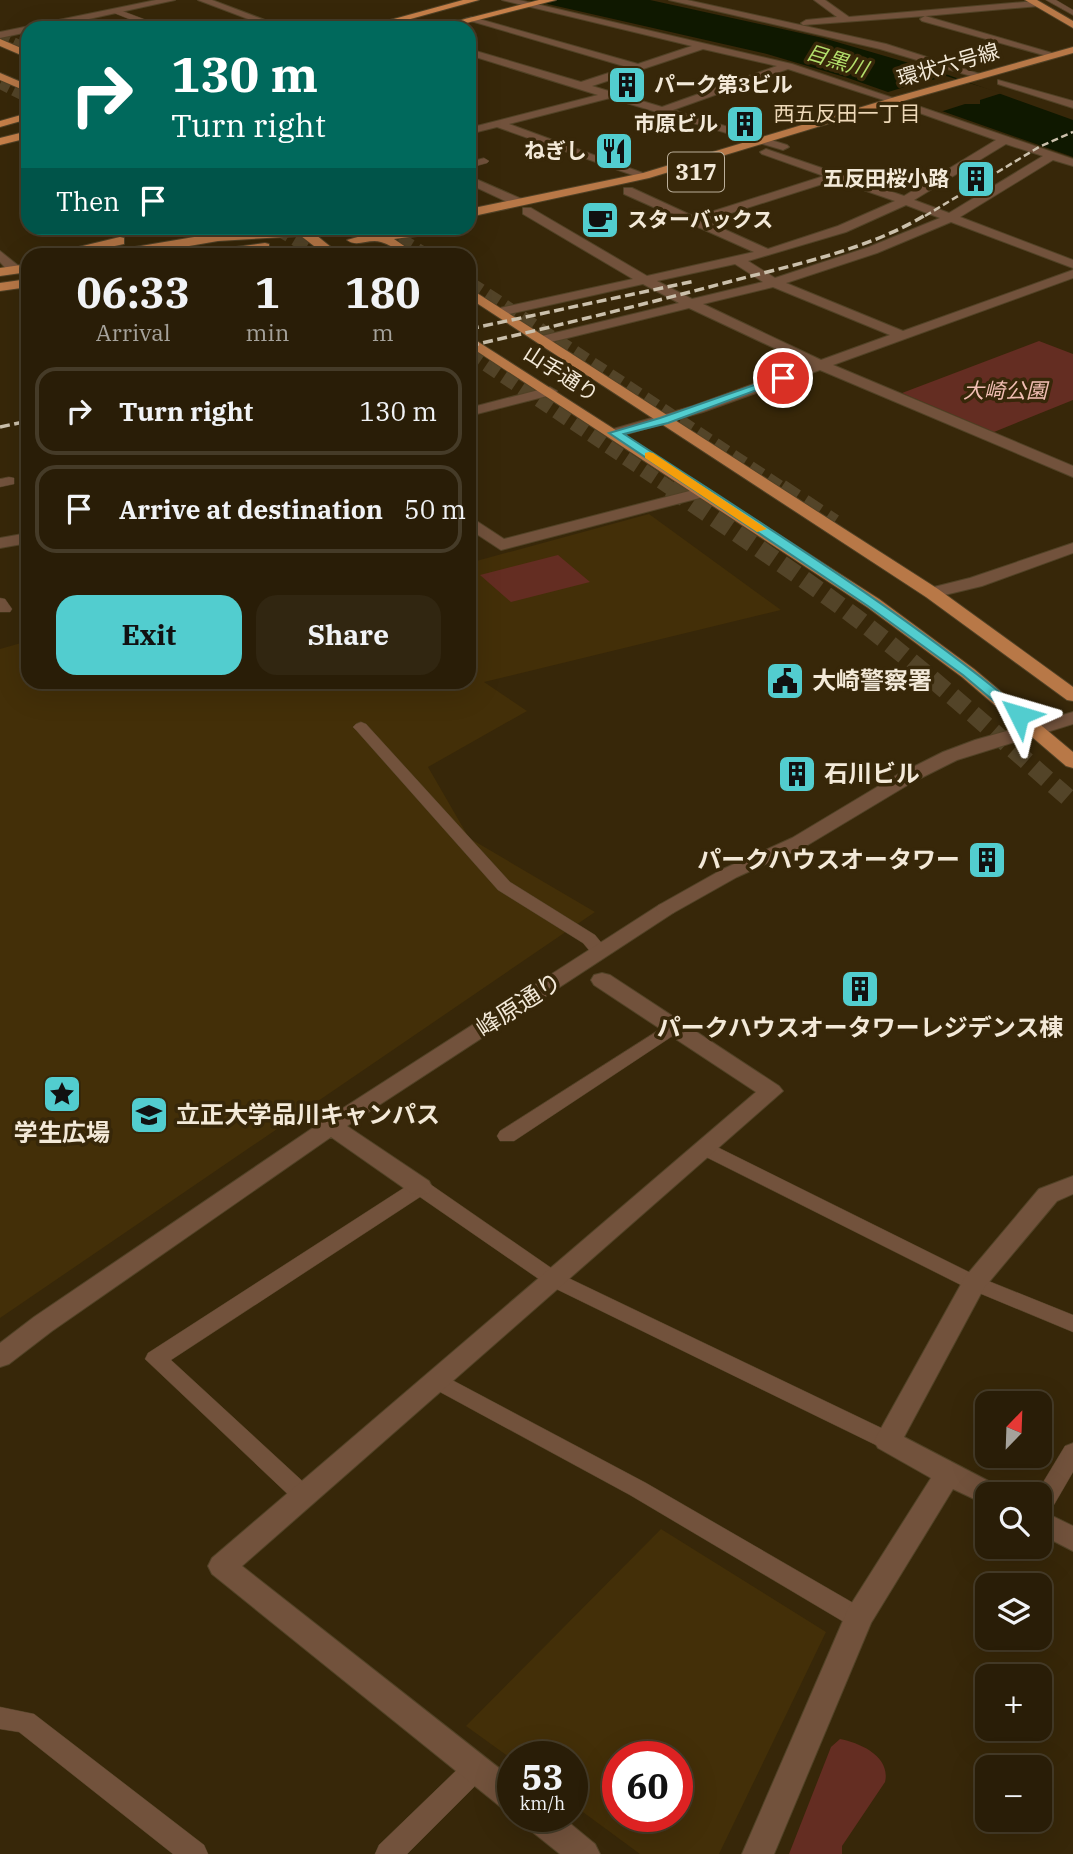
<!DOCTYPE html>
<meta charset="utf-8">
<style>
body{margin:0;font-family:"IBM Plex Serif","Noto Sans JP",serif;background:#312611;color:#f1f3f6;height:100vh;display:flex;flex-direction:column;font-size:26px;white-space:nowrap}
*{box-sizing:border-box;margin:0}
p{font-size:23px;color:#a5a29b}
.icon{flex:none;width:38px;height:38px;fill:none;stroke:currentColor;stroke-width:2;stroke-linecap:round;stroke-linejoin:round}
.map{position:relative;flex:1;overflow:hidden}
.panel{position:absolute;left:21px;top:248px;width:455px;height:441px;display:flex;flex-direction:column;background:#291d07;border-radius:21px;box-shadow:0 7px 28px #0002,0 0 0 2px #453b28}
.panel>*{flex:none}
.guide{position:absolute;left:21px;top:21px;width:455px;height:214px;border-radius:21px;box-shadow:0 7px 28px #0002,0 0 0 2px #453b28;background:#00695c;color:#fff;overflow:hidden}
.needle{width:46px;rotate:23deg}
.fabs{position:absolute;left:975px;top:1391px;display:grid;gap:14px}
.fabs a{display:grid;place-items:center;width:77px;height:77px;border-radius:14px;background:#291d07;box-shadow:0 7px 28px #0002,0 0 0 2px #453b28;font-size:35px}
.speed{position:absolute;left:497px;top:1741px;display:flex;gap:14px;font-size:35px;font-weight:700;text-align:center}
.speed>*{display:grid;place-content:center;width:91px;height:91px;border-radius:50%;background:#291d07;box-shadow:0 7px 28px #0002,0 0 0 2px #453b28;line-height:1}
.speed small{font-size:18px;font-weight:400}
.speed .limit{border:10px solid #d22;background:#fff;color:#111}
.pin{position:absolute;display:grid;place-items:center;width:60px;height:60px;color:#fff;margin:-30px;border:4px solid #fff;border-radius:50%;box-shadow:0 2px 7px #0007}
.me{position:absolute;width:77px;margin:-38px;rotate:310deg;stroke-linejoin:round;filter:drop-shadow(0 0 5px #0008)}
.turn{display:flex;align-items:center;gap:24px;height:147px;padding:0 35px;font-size:32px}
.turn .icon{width:91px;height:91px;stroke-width:2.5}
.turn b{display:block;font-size:49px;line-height:60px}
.then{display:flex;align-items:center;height:66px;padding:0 35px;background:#0003;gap:14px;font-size:26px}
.eta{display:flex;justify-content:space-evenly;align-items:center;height:119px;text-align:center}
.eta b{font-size:42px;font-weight:800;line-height:49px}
.button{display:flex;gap:14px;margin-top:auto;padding:14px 35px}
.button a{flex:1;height:80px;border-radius:21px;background:#52cdcf;color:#111;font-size:28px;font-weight:800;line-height:80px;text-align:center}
.button a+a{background:#312611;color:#f1f3f6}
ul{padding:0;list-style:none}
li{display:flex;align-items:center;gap:21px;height:88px;margin:0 14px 10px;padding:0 21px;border:4px solid #453b28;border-radius:21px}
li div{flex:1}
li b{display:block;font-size:26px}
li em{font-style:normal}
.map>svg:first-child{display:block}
.built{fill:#432f08;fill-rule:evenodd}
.green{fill:#642d22}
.water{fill:#0f1800}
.pier{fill:#372709}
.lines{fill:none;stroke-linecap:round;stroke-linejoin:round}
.motorway-tunnel-far2{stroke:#534428;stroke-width:10;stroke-dasharray:10 5;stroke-linecap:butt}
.motorway-tunnel-far1{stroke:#534428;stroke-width:14;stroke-dasharray:14 7;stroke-linecap:butt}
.motorway-tunnel{stroke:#534428;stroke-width:18;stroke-dasharray:18 9;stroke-linecap:butt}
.service-casing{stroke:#514226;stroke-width:1}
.minor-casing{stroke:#514226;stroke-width:2}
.tertiary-casing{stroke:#514226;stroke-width:2}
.primary-casing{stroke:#514226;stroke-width:2}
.trunk-casing{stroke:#514226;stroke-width:2}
.service{fill:#72523c;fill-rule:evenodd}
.minor{fill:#72523c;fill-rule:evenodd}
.tertiary{fill:#72523c;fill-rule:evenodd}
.primary{fill:#b87847;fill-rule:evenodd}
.trunk{fill:#c67f49;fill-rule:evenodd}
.rail-far1{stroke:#cbc0ac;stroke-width:2.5;stroke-dasharray:7 3.5;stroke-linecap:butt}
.rail{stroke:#cbc0ac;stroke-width:3.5;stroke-dasharray:10 4.5;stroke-linecap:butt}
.route{fill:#52cdcf;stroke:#358587;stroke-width:2}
.slow{fill:#f59e0b}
.labels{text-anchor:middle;stroke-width:7;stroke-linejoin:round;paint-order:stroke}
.far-water-label{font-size:21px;font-style:italic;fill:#b2de6b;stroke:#372709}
.far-street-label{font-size:21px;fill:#f3e9d8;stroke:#372709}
.far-poi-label{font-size:21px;font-weight:bold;fill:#f3e9d8;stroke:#372709;text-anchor:end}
.far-neighbourhood-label{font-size:21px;fill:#eed9b8;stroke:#372709}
.far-park-label{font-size:21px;font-style:italic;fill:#f1beb3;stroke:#372709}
.shield{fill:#372709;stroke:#bbaf9a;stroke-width:2}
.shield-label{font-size:23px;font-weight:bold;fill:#f3e9d8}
.poi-label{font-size:24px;font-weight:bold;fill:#f3e9d8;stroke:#372709;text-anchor:start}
.street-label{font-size:24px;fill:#f3e9d8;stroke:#372709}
</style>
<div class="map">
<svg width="1073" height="1854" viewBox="0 0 1073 1854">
<rect width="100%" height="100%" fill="#372709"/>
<!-- built -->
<path class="built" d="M649,514L781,610L484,682L527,711L428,767L469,838L595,912L0,1318V649L28,641V682H469V563Z
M661,1529L826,1632L719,1854H640L572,1804V1757H513V1760L466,1726ZM618,1757H677V1816H618Z"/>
<!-- green -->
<path class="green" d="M1039,341L1073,354V400L994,432L902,393Z
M558,555L590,582L511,602L480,575Z
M840,1739C861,1743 891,1757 885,1782L842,1846V1854H789L831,1747Z"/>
<!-- water -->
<path class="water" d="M530,0H650L823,38L940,72L1073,120V157L848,78L767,54Z"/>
<!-- pier -->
<path class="pier" d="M946,76L1002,93L980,100V104H965L940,112L885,93L911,85L914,81L925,82Z"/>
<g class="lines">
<!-- motorway-tunnel-far2 -->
<path class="motorway-tunnel-far2" d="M0,36L28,49
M0,84L28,98"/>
<!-- motorway-tunnel-far1 -->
<path class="motorway-tunnel-far1" d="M277,228L324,256
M381,228L427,256
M469,283L784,490
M469,353L673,490"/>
<!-- motorway-tunnel -->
<path class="motorway-tunnel" d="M670,488C732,530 794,571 854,616C930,674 1001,739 1073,802
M781,488L834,523"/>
<defs>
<path id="service" d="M1046,0H1056L1073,10V15Z
M117,9L162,26L163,28H152L114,13Z
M484,158L489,161L487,163L469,168V162Z
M9,477L14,478V484L0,487V479Z
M0,598L5,599L12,609L10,612H0Z
M361,722L366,724L510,882L595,935L609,952L606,956H594L583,943L498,890L356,730L353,727L356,724Z
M673,1021L682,1027L680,1031L514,1141H500L497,1136L500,1131Z
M705,1141L981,1278L1073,1315V1332L967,1288L698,1153L695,1148L698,1143Z
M420,1180L427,1182L560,1274L896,1435L899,1441L896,1447L888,1450L880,1447L546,1284L420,1197L171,1360L311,1489L315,1495L311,1501L303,1504L295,1501L145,1359L148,1353L413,1182Z
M437,1372L646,1483L867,1611L870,1618L867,1625L858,1628L849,1625L630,1495L429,1386L426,1380L429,1374Z
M1073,1443V1472L1048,1515L1040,1517V1494H1036L1065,1446Z
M0,1707L34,1714L204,1845L208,1854H173L19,1732L0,1729Z
M475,1758L484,1761L488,1769L484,1777L407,1854H375L379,1845L466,1761Z"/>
<path id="minor" d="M156,0H175L48,28H28V32L0,38V32Z
M198,0H212L286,28H272Z
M502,0H519L792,64L899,100L890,102L788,69L673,110L787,145L789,147L783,150L610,98L509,124L651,176L641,178L497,127L469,134V128L598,95L469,55V49L581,82L627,67L464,19L472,17L638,64L692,46ZM703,49L777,66L662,107L592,86Z
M669,0H687L886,44L986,76L981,79L880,49Z
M814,0H825L849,17L1036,1L1041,4L1039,6L925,16L1059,55L1054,58L922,21L920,19L925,16L803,25L801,23L806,20L837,17Z
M998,80L1073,101V108L998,84Z
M915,105L1073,159V166L1053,160L960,217L1073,260V268L951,222L877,253L786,283L903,331L1073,270V278L833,365L1073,466V477L820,370L703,412L620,436H610L608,433L610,430L693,406L808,364L689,308L543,344L536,340L538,337L679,303L643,284L500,316L493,312L500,308L633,279L523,214V208H531L647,276L754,252L624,194V188H632L695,217L824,176L762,154L760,152L766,149L904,196L996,140L911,110L910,108ZM1006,144L1043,156L949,213L914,200ZM835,180L895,201L838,226L768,249L706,221ZM906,205L940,218L869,247L775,278L748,261L846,232ZM735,264L763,282L692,299L657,281ZM773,287L890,335L821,360L703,304Z
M469,176L524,200L526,203L516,206L469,184Z
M0,251L20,267V273H10L0,262Z
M550,387L557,391L555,394L469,416V408Z
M705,487L713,492L711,495L501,550L469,529V516L504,539Z
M28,533V543L0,548V538Z
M1073,543V553L982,586L932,598L924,593L926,589L970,578Z
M666,903L673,905L676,909L673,913L347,1126L429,1181L432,1187L429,1193L420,1195L411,1193L331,1137L52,1331L9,1364L0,1367V1343L34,1317L323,1121L659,905Z
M602,973L610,975L779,1086L783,1091L242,1566L513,1779V1812L502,1808L212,1574L208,1566L212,1558L756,1092L594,985L591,980L594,975Z
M1073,1176V1194L1057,1201L984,1288L904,1437L998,1486L1002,1494H987V1505L953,1489L871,1623L774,1854H742L848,1609L931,1478L878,1448L874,1441L965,1277L1039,1189Z
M1040,1510L1073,1526V1551L1040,1534Z
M520,1816H561L595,1844L600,1854H560L525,1826Z"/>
<path id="tertiary" d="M1073,712V724L957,760L911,783L806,846L737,877L673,913H659L656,909L659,905L723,869L792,838L897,775L943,752L975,740Z"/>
<path id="primary" d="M1025,0H1037L1073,21V28Z
M0,39L28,51V58L0,46Z
M1073,47V53L903,101L649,178L469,217V209L643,173L895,97Z
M0,73L28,85V92L0,80Z
M297,228H376L370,232L316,235L342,256H327L301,236L218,241L131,256H99L105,252L218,233Z
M422,228H454L448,232L394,239L419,256C399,256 398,247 381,242C369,238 357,248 347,240L379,231Z
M120,237L124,238V244L68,256H41Z
M265,243L269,244V250L231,256H193L199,252Z
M28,264V272L0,276V268Z
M28,279V287L0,291V283Z
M469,288L938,589L1073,687V701L1067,700L926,597L469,298Z
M469,336L879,599L974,669L1073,752V768L1066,766L962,677L867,607L469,346Z"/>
<path id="trunk" d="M463,0H479L378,28H361Z
M539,0H556L447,28H430Z
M28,113V119L0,127V121Z
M28,131V138L0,145V138Z"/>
</defs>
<!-- service casing -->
<use href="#service" class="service-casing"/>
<!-- minor casing -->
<use href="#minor" class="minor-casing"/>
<!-- tertiary casing -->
<use href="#tertiary" class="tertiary-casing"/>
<!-- primary casing -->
<use href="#primary" class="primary-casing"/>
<!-- trunk casing -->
<use href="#trunk" class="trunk-casing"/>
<!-- service -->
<use href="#service" class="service"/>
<!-- minor -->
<use href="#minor" class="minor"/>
<!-- tertiary -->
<use href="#tertiary" class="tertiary"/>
<!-- primary -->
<use href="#primary" class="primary"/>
<!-- trunk -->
<use href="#trunk" class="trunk"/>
<!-- rail-far1 -->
<path class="rail-far1" d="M925,216L1039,147L1073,132"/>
<!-- rail -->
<path class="rail" d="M469,329L695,281
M469,346C557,326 645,304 732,281C797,264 870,249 927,214
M0,427L28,421"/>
</g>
<!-- route -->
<path class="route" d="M780,376L789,378L668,423L624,434C760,523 899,608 1024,712V718H1014L963,675L868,606L609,433L660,418Z"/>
<!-- slow -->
<path class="slow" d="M649,452L653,453L767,529L757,532L645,458V453Z"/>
<!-- icons -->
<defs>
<symbol id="building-square" viewBox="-11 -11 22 22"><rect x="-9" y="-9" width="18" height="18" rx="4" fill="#52cdcf" stroke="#372709"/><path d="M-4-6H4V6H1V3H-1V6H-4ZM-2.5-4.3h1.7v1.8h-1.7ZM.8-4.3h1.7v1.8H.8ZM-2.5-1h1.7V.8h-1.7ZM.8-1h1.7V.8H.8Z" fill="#111"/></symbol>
<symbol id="restaurant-square" viewBox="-11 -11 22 22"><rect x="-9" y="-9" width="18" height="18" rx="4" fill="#52cdcf" stroke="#372709"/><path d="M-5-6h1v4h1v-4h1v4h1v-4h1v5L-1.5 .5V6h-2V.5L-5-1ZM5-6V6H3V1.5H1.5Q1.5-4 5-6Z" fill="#111"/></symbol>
<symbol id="cafe-square" viewBox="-11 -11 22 22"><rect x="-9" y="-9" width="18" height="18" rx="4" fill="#52cdcf" stroke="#372709"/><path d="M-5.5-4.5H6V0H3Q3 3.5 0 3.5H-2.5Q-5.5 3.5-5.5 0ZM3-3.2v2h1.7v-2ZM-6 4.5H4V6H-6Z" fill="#111"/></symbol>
<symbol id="civic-square" viewBox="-11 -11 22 22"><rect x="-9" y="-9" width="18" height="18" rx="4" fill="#52cdcf" stroke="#372709"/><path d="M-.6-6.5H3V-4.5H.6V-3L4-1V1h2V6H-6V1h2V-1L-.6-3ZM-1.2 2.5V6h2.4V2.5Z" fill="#111"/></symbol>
<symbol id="sight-square" viewBox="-11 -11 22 22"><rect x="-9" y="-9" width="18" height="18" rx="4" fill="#52cdcf" stroke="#372709"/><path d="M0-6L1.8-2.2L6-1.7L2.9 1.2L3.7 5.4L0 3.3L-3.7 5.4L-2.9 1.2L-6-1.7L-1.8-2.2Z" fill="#111"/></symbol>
<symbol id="university-square" viewBox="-11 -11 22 22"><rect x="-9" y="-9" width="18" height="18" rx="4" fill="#52cdcf" stroke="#372709"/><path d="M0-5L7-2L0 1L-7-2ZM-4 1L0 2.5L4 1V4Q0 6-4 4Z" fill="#111"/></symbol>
</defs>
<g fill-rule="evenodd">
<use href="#building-square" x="605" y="63" width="44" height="44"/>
<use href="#building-square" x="723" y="102" width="44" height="44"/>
<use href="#restaurant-square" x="592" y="129" width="44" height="44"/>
<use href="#building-square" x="954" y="157" width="44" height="44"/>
<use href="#cafe-square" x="578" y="198" width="44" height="44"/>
<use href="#civic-square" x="763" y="659" width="44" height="44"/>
<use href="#building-square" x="775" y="752" width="44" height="44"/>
<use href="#building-square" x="965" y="838" width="44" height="44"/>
<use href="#building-square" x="838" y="967" width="44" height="44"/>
<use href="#sight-square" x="40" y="1072" width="44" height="44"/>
<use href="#university-square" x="127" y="1093" width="44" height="44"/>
</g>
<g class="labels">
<!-- far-water labels -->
<g class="far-water-label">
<text transform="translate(837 61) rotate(17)" y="7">目黒川</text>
</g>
<!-- far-street labels -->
<g class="far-street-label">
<text transform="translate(948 65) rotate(-16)" y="7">環状六号線</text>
<text transform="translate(561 374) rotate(33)" y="7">山手通り</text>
</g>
<!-- far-poi labels -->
<g class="far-poi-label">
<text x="654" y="92" text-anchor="start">パーク第3ビル</text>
<text x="718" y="131">市原ビル</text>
<text x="587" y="158">ねぎし</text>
<text x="949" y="186">五反田桜小路</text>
<text x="627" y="227" text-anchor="start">スターバックス</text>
</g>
<!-- far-neighbourhood labels -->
<g class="far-neighbourhood-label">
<text x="847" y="121">西五反田一丁目</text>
</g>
<!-- far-park labels -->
<g class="far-park-label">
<text x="1005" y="398">大崎公園</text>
</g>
<!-- shield labels -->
<rect class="shield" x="668" y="152.5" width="56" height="39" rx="5"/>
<g class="shield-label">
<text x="696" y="180">317</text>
</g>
<!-- poi labels -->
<g class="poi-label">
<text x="812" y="689">大崎警察署</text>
<text x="824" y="782">石川ビル</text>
<text x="960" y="868" text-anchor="end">パークハウスオータワー</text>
<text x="860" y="1036" text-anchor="middle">パークハウスオータワーレジデンス棟</text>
<text x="176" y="1123">立正大学品川キャンパス</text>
<text x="62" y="1141" text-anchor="middle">学生広場</text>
</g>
<!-- street labels -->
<g class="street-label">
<text transform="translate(519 1005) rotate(-33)" y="8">峰原通り</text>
</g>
</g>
</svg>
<div class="fabs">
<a><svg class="needle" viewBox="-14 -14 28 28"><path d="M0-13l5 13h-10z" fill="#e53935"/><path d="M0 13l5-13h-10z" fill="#a5a29b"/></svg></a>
<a><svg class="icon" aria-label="search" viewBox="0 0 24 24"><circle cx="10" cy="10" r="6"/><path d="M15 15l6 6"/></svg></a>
<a><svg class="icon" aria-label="layers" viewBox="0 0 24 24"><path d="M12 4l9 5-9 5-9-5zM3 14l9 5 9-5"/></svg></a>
<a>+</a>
<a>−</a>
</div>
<div class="speed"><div>53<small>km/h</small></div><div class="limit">60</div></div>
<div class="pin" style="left:783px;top:378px;background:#d93025"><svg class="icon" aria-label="arrive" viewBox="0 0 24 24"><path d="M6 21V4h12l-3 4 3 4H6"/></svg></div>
<svg class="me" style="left:1019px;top:715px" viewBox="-20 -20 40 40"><path d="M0-17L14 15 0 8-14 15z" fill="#52cdcf" stroke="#fff" stroke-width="4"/></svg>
<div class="guide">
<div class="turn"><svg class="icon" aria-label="right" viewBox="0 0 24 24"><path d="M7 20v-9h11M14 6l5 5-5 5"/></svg><div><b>130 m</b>Turn right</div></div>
<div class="then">Then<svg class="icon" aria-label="arrive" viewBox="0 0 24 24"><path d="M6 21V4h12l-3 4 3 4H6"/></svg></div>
</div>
<section class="panel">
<div class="eta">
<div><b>06:33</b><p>Arrival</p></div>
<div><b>1</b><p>min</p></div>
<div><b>180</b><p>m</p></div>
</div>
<ul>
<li><svg class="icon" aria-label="right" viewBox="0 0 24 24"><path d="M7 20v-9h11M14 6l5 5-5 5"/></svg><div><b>Turn right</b></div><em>130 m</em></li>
<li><svg class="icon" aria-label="arrive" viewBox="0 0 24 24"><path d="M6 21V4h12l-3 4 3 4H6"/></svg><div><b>Arrive at destination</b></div><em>50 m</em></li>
</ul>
<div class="button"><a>Exit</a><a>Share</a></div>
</section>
</div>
